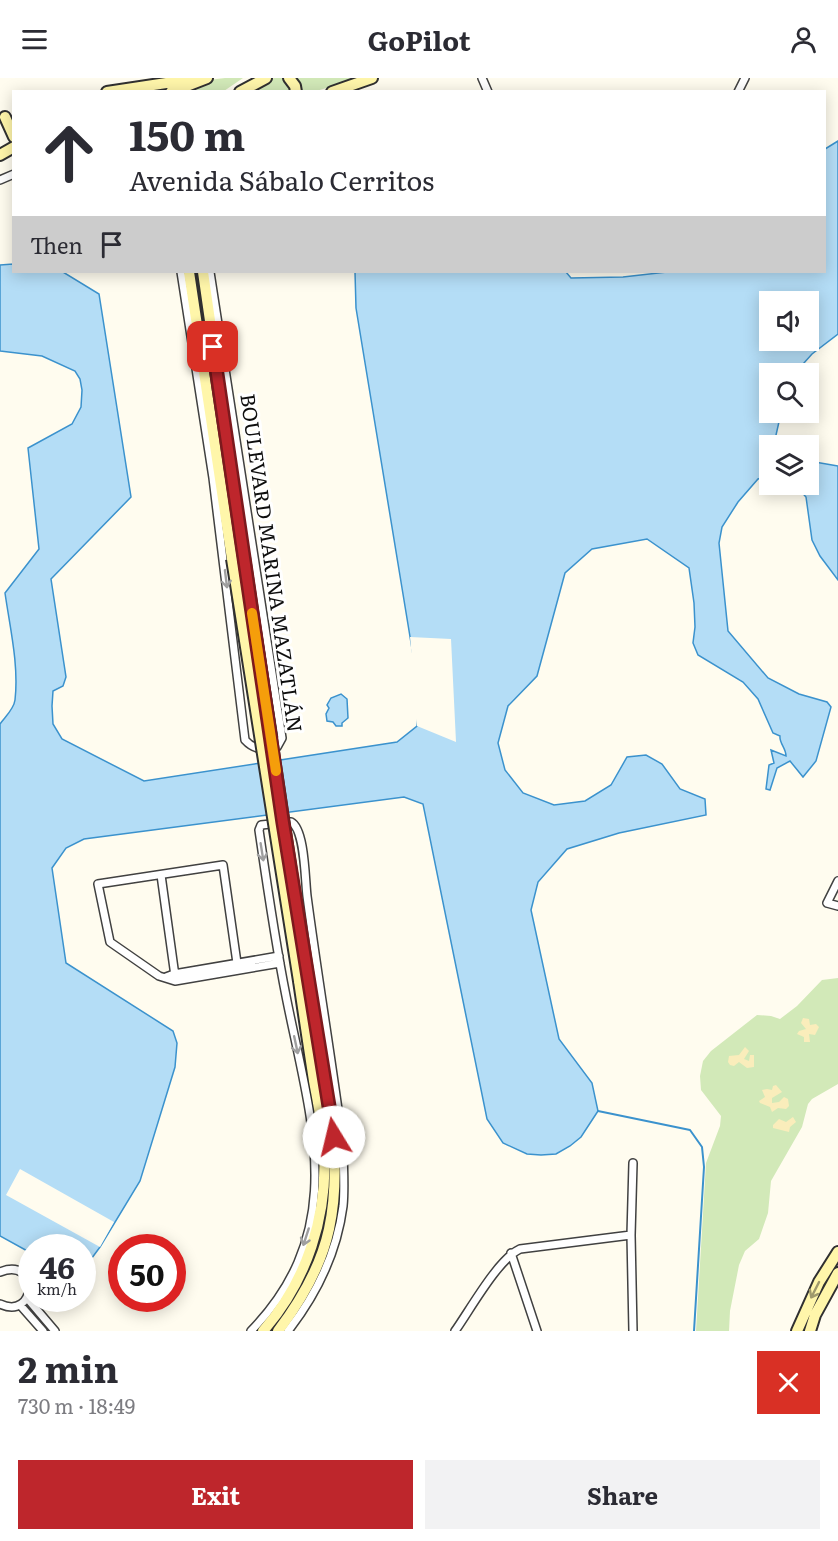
<!DOCTYPE html>
<meta charset="utf-8">
<style>
body{margin:0;font-family:Literata,serif;background:#f2f2f3;color:#2b2b33;height:100vh;display:flex;flex-direction:column;font-size:22px;white-space:nowrap}
*{box-sizing:border-box;margin:0}
p{font-size:20px;color:#7c7c81}
.icon{flex:none;width:33px;height:33px;fill:none;stroke:currentColor;stroke-width:2;stroke-linecap:round;stroke-linejoin:round}
.map{position:relative;height:1253px;overflow:hidden}
.side{display:flex;flex-direction:column;background:#fff;flex:1}
.side>*{flex:none}
.banner{position:absolute;left:12px;top:12px;width:814px;height:183px;border-radius:0px;box-shadow:0 3px 15px #0003;background:#fff;color:#2b2b33;overflow:hidden}
.buttons{position:absolute;left:759px;top:213px;display:grid;gap:12px}
.buttons a{display:grid;place-items:center;width:60px;height:60px;border-radius:0px;background:#fff;box-shadow:0 3px 15px #0003;font-size:30px}
.speed{position:absolute;left:18px;top:1156px;display:flex;gap:12px;font-size:30px;font-weight:700;text-align:center}
.speed>*{display:grid;place-content:center;width:78px;height:78px;border-radius:50%;background:#fff;box-shadow:0 3px 15px #0003;line-height:1}
.speed small{font-size:15px;font-weight:400}
.speed .limit{border:9px solid #d22;background:#fff;color:#111}
.pin{position:absolute;display:grid;place-items:center;width:51px;height:51px;color:#fff;margin:-26px;border-radius:12px;box-shadow:0 3px 9px #0006}
.me{position:absolute;width:66px;margin:-33px;rotate:351deg;stroke-linejoin:round;filter:drop-shadow(0 0 4px #0008)}
.turn{display:flex;align-items:center;gap:21px;height:126px;padding:0 18px;font-size:27px}
.turn .icon{width:78px;height:78px;stroke-width:2.5}
.turn b{display:block;font-size:42px;line-height:51px}
.then{display:flex;align-items:center;height:57px;padding:0 18px;background:#0003;gap:12px;font-size:22px}
.round{display:grid;place-items:center;flex:none;width:63px;height:63px;border-radius:0px;background:#f2f2f3}
.overview{display:flex;align-items:center;justify-content:space-between;height:102px;padding:0 18px}
h1{font-size:36px;font-weight:700;line-height:45px}
.action{display:flex;gap:12px;margin-top:auto;padding:12px 18px}
.action a{flex:1;height:69px;border-radius:0px;background:#be262c;color:#fff;font-size:24px;font-weight:700;line-height:69px;text-align:center}
.action a+a{background:#f2f2f3;color:#2b2b33}
header{display:flex;justify-content:space-between;align-items:center;height:78px;padding:0 18px;background:#fff;font-size:27px;font-weight:700}
.map>svg:first-child{display:block}
.green{fill:#d2e9b8}
.sand{fill:#faedbb}
.water{fill:#b4ddf6;stroke:#3b92cd;stroke-width:1.5;fill-rule:evenodd}
.pier{fill:#fffcef}
.lines{fill:none;stroke-linecap:round;stroke-linejoin:round}
.stream{stroke:#3b92cd;stroke-width:2}
.street-casing{stroke:#414141;stroke-width:10}
.secondary-casing{stroke:#303030;stroke-width:14}
.street{stroke:#fff;stroke-width:7}
.secondary{stroke:#fff6aa;stroke-width:10}
.secondary-bridge-casing{stroke:#303030;stroke-width:14;stroke-linecap:butt}
.secondary-bridge{stroke:#fff6aa;stroke-width:10}
.oneway{stroke:#9f9f9f}
.oneway2{stroke:#9f996c}
.route-casing{stroke:#7c191d;stroke-width:15}
.route{stroke:#be262c;stroke-width:10}
.slow{stroke:#f59e0b;stroke-width:10}
.labels{text-anchor:middle;stroke-width:6;stroke-linejoin:round;paint-order:stroke}
.street-label{font-size:20px;fill:#0e0e0e;stroke:#fff}
</style>
<header><svg class="icon" aria-label="menu" viewBox="0 0 24 24"><path d="M4 6h16M4 12h16M4 18h16"/></svg>GoPilot<svg class="icon" aria-label="person" viewBox="0 0 24 24"><circle cx="12" cy="8" r="4"/><path d="M4 21q1-7 8-7t8 7"/></svg></header>
<div class="map">
<svg width="838" height="1253" viewBox="0 0 838 1253">
<rect width="100%" height="100%" fill="#fffcef"/>
<!-- green -->
<path class="green" d="M225,0H243L224,13L177,14L209,2Z
M274,0H284L290,5V14H249Z
M296,0H360L313,14L299,13V4Z
M838,900V1006L812,1021L808,1026L802,1049L771,1103L768,1135L759,1161L745,1173L739,1187L730,1233L729,1253H696L706,1085L720,1048L721,1038L701,1012L700,998L703,983L711,973L757,937L771,938L780,941L797,928L822,902Z"/>
<!-- sand -->
<path class="sand" d="M803,940L809,941L810,947L816,946L819,949L815,957L809,956L810,964H804V959L797,956L799,953L806,951L801,945Z
M745,969L749,973L744,981L749,983L750,977H754V989L747,990L739,984L734,988L730,987L728,984L729,978L739,977Z
M776,1007L782,1014L772,1020V1025L779,1024L784,1019L788,1021L789,1028L786,1031L778,1030L772,1034L770,1029L760,1025L759,1023L765,1019L762,1012L767,1011L772,1012L773,1008Z
M793,1039L796,1044L790,1049L789,1054L773,1050V1047L779,1041L786,1044Z"/>
<!-- water -->
<path class="water" d="M838,63V256L812,276L795,295L770,296V334L781,335L776,357L778,367L770,368L769,398L758,401L738,424L722,449L719,465L728,553L768,600L799,616L827,624L831,629L816,683L803,699L790,683L777,690L770,712L766,711L769,687L774,685L771,672L786,678C786,670 779,665 780,658L773,655L758,621L743,604L698,577L693,565L695,549L694,525L689,490L647,461L592,471L565,495L537,598L508,628L498,665L505,692L523,715L554,727L585,723L611,707L627,679L646,677L662,686L680,711L705,721L706,737L619,755L567,771L538,804L531,832L559,961L592,1005L598,1033L581,1059L570,1068L556,1076L541,1077L527,1076L503,1065L487,1041L423,726L404,719L84,761L66,770L52,790L66,885L173,953L177,965L175,989L140,1103L100,1169L83,1192L82,1170H32L31,1175L0,1158V646C5,639 14,631 15,622C19,587 10,550 5,515L39,471L28,370L72,346L81,329L82,312L80,301L75,293L42,278L0,273V187L13,186L14,194H63L99,216L131,419L51,501L66,599L63,608L53,613L52,628L53,646L62,661L144,703L397,664L417,648L419,625L414,583L356,230L355,194H566L571,200L623,199L667,194H825V71ZM770,224H808V262H770Z
M809,383L838,388V502L820,478L812,462L806,419L795,407L808,406Z
M341,616L347,621L348,640L342,645V648H336L333,644L327,643L326,636L329,630L327,627L331,620Z"/>
<!-- pier -->
<path class="pier" d="M410,559L451,561L456,664L417,648L416,640H414L416,625Z
M20,1091L114,1144L100,1169L6,1117Z"/>
<g class="lines">
<!-- stream -->
<path class="stream" d="M598,1033L690,1052L702,1069L704,1089L694,1253"/>
<defs>
<path id="street" d="M482,0L488,14
M738,14L745,0
M0,102L14,96
M181,194L213,400L245,662C254,672 264,673 277,669L282,660L210,194
M161,797L175,898
M838,803L827,825L838,828
M238,892L223,787L98,806L110,864L159,898L175,903L280,885
M166,899L174,896L279,878
M633,1085L631,1157L633,1253
M511,1175L537,1253
M0,1194C40,1178 37,1243 0,1226
M27,1220L55,1253
M20,1227L43,1253
M251,1253C351,1150 310,1040 286,918C275,863 267,807 259,752L261,747L291,744C305,751 305,802 307,818C318,901 332,984 343,1068C343,1087 345,1108 343,1128C337,1174 316,1217 288,1253
M455,1253C470,1232 498,1181 520,1171L631,1157"/>
<path id="secondary" d="M289,0L295,8L296,14
M107,14L199,0
M171,14L207,0
M240,14L266,0
M332,14L372,0
M5,39L14,59
M0,77L14,69
M189,194L232,481
M203,194L244,479
M263,1253C307,1203 328,1138 324,1071C323,1048 318,1025 314,1003C309,970 304,937 299,903
M278,1253C300,1224 321,1188 329,1151C346,1072 321,980 307,901
M797,1253L819,1204L838,1174
M810,1253L815,1237L838,1195"/>
</defs>
<!-- street casing -->
<use href="#street" class="street-casing"/>
<!-- secondary casing -->
<use href="#secondary" class="secondary-casing"/>
<!-- street -->
<use href="#street" class="street"/>
<!-- secondary -->
<use href="#secondary" class="secondary"/>
<defs>
<path id="secondary-bridge" d="M244,479L307,901
M232,481L299,903"/>
</defs>
<!-- secondary-bridge casing -->
<use href="#secondary-bridge" class="secondary-bridge-casing"/>
<!-- secondary-bridge -->
<use href="#secondary-bridge" class="secondary-bridge"/>
</g>
<!-- one-way arrows -->
<defs><path id="oneway-shaft" d="M-6 0H5M1.5-3L5.5 0L1.5 3" fill="none" stroke-width="1.6" stroke-linecap="round" stroke-linejoin="round" transform="scale(1.5)"/></defs>
<g class="oneway">
<use href="#oneway-shaft" transform="translate(226 501) rotate(83)"/>
<use href="#oneway-shaft" transform="translate(262 774) rotate(81)"/>
<use href="#oneway-shaft" transform="translate(296 967) rotate(78)"/>
<use href="#oneway-shaft" transform="translate(306 1159) rotate(108)"/>
</g>
<use class="oneway2" href="#oneway-shaft" transform="translate(815 1212) rotate(117)"/>
<g class="lines">
<defs>
<path id="route" d="M213,269L283,745L334,1059"/>
</defs>
<!-- route casing -->
<use href="#route" class="route-casing"/>
<!-- route -->
<use href="#route" class="route"/>
<!-- slow -->
<path class="slow" d="M252,535L276,693"/>
</g>
<g class="labels">
<!-- street labels -->
<g class="street-label">
<text transform="translate(271 485) rotate(82)" y="7">BOULEVARD MARINA MAZATLÁN</text>
</g>
</g>
</svg>
<div class="buttons">
<a><svg class="icon" aria-label="sound" viewBox="0 0 24 24"><path d="M4 9h4l5-4v14l-5-4H4zM17 9q2 3 0 6"/></svg></a>
<a><svg class="icon" aria-label="search" viewBox="0 0 24 24"><circle cx="10" cy="10" r="6"/><path d="M15 15l6 6"/></svg></a>
<a><svg class="icon" aria-label="layers" viewBox="0 0 24 24"><path d="M12 4l9 5-9 5-9-5zM3 14l9 5 9-5"/></svg></a>
</div>
<div class="speed"><div>46<small>km/h</small></div><div class="limit">50</div></div>
<div class="pin" style="left:213px;top:269px;background:#d93025"><svg class="icon" aria-label="arrive" viewBox="0 0 24 24"><path d="M6 21V4h12l-3 4 3 4H6"/></svg></div>
<svg class="me" style="left:334px;top:1059px" viewBox="-20 -20 40 40"><circle r="19" fill="#fff"/><path d="M0-13L10 11 0 6-10 11z" fill="#be262c"/></svg>
<div class="banner">
<div class="turn"><svg class="icon" aria-label="ahead" viewBox="0 0 24 24"><path d="M12 20V5M6 11l6-6 6 6"/></svg><div><b>150 m</b>Avenida Sábalo Cerritos</div></div>
<div class="then">Then<svg class="icon" aria-label="arrive" viewBox="0 0 24 24"><path d="M6 21V4h12l-3 4 3 4H6"/></svg></div>
</div>
</div>
<section class="side">
<div class="overview"><div><h1>2 min</h1><p>730 m · 18:49</p></div><a class="round" style="background:#d93025;color:#fff"><svg class="icon" aria-label="close" viewBox="0 0 24 24"><path d="M6 6l12 12M18 6L6 18"/></svg></a></div>
<div class="action"><a>Exit</a><a>Share</a></div>
</section>
